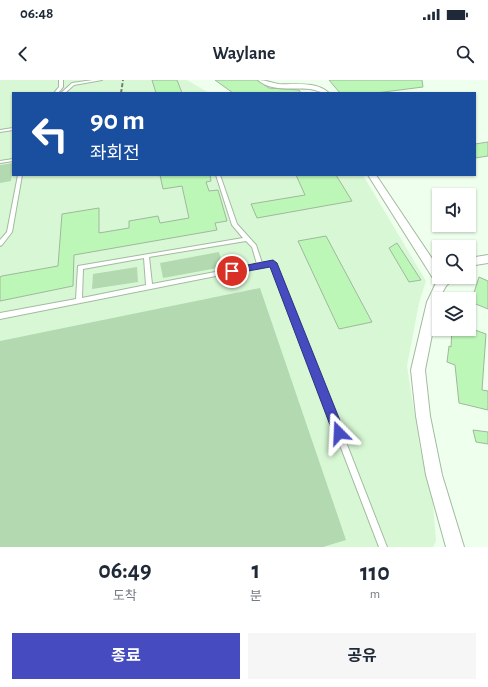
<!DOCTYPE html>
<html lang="ko">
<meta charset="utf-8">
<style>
body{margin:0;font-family:"Alegreya Sans","Noto Sans KR",sans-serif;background:#f6f6f7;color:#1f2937;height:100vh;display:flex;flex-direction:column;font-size:15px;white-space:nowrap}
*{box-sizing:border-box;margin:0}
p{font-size:13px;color:#747a83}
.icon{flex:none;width:22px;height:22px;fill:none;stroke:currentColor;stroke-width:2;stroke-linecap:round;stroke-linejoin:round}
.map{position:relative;height:467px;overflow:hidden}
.panel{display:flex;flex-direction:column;background:#fff;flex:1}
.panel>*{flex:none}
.banner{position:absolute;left:12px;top:12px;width:464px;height:84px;border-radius:0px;box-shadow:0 1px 3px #0004;background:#1a4fa0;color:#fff;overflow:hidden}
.buttons{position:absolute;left:432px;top:108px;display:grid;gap:8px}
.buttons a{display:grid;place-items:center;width:44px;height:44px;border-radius:0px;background:#fff;box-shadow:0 1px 3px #0004;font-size:20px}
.pin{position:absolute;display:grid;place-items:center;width:34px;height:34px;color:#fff;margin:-17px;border:2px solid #fff;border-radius:50%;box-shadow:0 1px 4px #0007}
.me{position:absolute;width:44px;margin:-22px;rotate:339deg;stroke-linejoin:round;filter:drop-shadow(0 0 3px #0008)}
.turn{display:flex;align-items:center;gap:14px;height:84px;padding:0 12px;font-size:18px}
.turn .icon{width:52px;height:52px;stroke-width:2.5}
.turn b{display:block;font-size:28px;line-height:34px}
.eta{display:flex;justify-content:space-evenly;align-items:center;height:68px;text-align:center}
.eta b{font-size:24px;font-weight:700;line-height:28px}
.action{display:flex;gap:8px;margin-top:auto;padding:8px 12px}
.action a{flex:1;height:46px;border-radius:0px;background:#464bc0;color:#fff;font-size:16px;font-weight:700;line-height:46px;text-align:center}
.action a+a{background:#f6f6f7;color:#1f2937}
.status{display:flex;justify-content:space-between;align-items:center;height:28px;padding:0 20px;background:#fff;direction:ltr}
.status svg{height:11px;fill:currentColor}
header{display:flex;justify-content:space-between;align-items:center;height:52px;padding:0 12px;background:#fff;font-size:18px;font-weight:700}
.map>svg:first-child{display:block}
.built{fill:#d8f8d5}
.green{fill:#b3d9b0}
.building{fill:#bdf7b8;stroke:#9fb89d}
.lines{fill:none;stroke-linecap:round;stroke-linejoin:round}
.lane-casing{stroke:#a2bb9f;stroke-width:2}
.street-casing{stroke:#a2bb9f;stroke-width:2}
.lane{fill:#fff;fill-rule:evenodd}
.street{fill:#fff;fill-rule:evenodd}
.rail{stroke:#717e70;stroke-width:2;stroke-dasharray:4 2;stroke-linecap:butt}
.route{fill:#464bc0;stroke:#2e317d}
</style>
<div class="status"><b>06:48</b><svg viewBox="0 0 49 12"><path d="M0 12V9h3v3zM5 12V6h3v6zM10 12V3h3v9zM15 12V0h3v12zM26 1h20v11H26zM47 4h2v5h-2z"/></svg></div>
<header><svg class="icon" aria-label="back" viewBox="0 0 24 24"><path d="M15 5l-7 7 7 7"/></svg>Waylane<svg class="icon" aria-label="search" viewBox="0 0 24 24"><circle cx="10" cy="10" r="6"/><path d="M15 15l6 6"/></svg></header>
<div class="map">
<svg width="488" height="467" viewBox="0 0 488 467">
<rect width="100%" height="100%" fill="#efffed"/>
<!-- built -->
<path class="built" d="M0,0H187L209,13H13V95H363L426,201L419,223L407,286L420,368L433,424L436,461L433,467H0Z"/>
<!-- green -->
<path class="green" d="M13,83L11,101L0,103V85Z
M219,172L223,187L163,198L160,183Z
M137,187L138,202L92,209L93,194Z
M260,208L346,460L323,467H0V261Z"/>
<!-- building -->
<path class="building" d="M152,0H177L182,13H156Z
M215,0H257L269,8L299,10L301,13H233Z
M329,0H422L423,7L376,13H340Z
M488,62V76L475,78V64Z
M160,95H210L211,101L206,102L209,111L218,110L227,141L215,143L217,150L74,175L73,206L0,221V197L2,196L58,186L62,134L99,128V153L129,148V141L158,136L160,143L189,138L182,106L163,109Z
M296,95H336L352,121L257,138L251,124L305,115Z
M326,156L372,242L339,249L298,161Z
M397,163L421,200L409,202L389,168Z
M479,197L488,201V229L471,222Z
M452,249H472L486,254L482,310L488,311V330L459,323L455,285L447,282L449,266L451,267Z
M473,350L488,352V364L476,362Z"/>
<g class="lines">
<defs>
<path id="lane" d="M59,0H63V7L58,13H54L59,7Z
M93,0H102L74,5L65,13H61L72,3Z
M13,48V50L0,52V50Z
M13,79V81L0,83V81Z
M18,95H22L12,152L2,165L0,166V160L7,152Z
M216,95H220L237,144L256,165L262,183L273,181L276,183L387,467H379L271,185L0,239V233L76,219L78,186L243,158L232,145ZM246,161L252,167L257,184L152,204L149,177ZM144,178L146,205L82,218L83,189Z"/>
<path id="street" d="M258,0C266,0 272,3 279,4C295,5 316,1 329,13C321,13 317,10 310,9C293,7 271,12 258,0Z
M368,95H376L439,189V197H455L446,206L439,219L425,290L430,336L442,395L464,467H446L426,395L416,336L411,290L427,222L436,203Z
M488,175V183L469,186V178Z"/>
</defs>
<!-- lane casing -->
<use href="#lane" class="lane-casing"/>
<!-- street casing -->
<use href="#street" class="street-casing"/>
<!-- lane -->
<use href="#lane" class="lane"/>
<!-- street -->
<use href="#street" class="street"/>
<!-- rail -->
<path class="rail" d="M121,13L123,0"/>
</g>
<!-- route -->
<path class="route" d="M273,180L277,183L345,353L343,357L339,359L335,357L333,353L270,187L232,194L228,191L232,188Z"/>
</svg>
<div class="buttons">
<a><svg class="icon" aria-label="sound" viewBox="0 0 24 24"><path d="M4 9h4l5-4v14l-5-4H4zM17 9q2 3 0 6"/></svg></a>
<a><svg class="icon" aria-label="search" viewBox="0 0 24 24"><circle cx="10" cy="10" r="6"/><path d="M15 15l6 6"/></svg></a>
<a><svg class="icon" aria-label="layers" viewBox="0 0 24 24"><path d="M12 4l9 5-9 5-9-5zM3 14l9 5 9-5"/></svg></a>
</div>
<div class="pin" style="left:232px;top:191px;background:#d93025"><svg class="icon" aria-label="arrive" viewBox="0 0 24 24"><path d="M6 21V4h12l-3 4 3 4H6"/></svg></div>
<svg class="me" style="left:339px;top:353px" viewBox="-20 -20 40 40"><path d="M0-17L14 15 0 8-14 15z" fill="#464bc0" stroke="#fff" stroke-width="4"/></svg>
<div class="banner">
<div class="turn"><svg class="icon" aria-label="left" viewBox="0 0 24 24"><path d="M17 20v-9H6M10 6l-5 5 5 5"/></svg><div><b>90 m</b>좌회전</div></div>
</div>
</div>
<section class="panel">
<div class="eta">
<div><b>06:49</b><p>도착</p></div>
<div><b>1</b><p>분</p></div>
<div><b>110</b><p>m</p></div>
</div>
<div class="action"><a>종료</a><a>공유</a></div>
</section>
